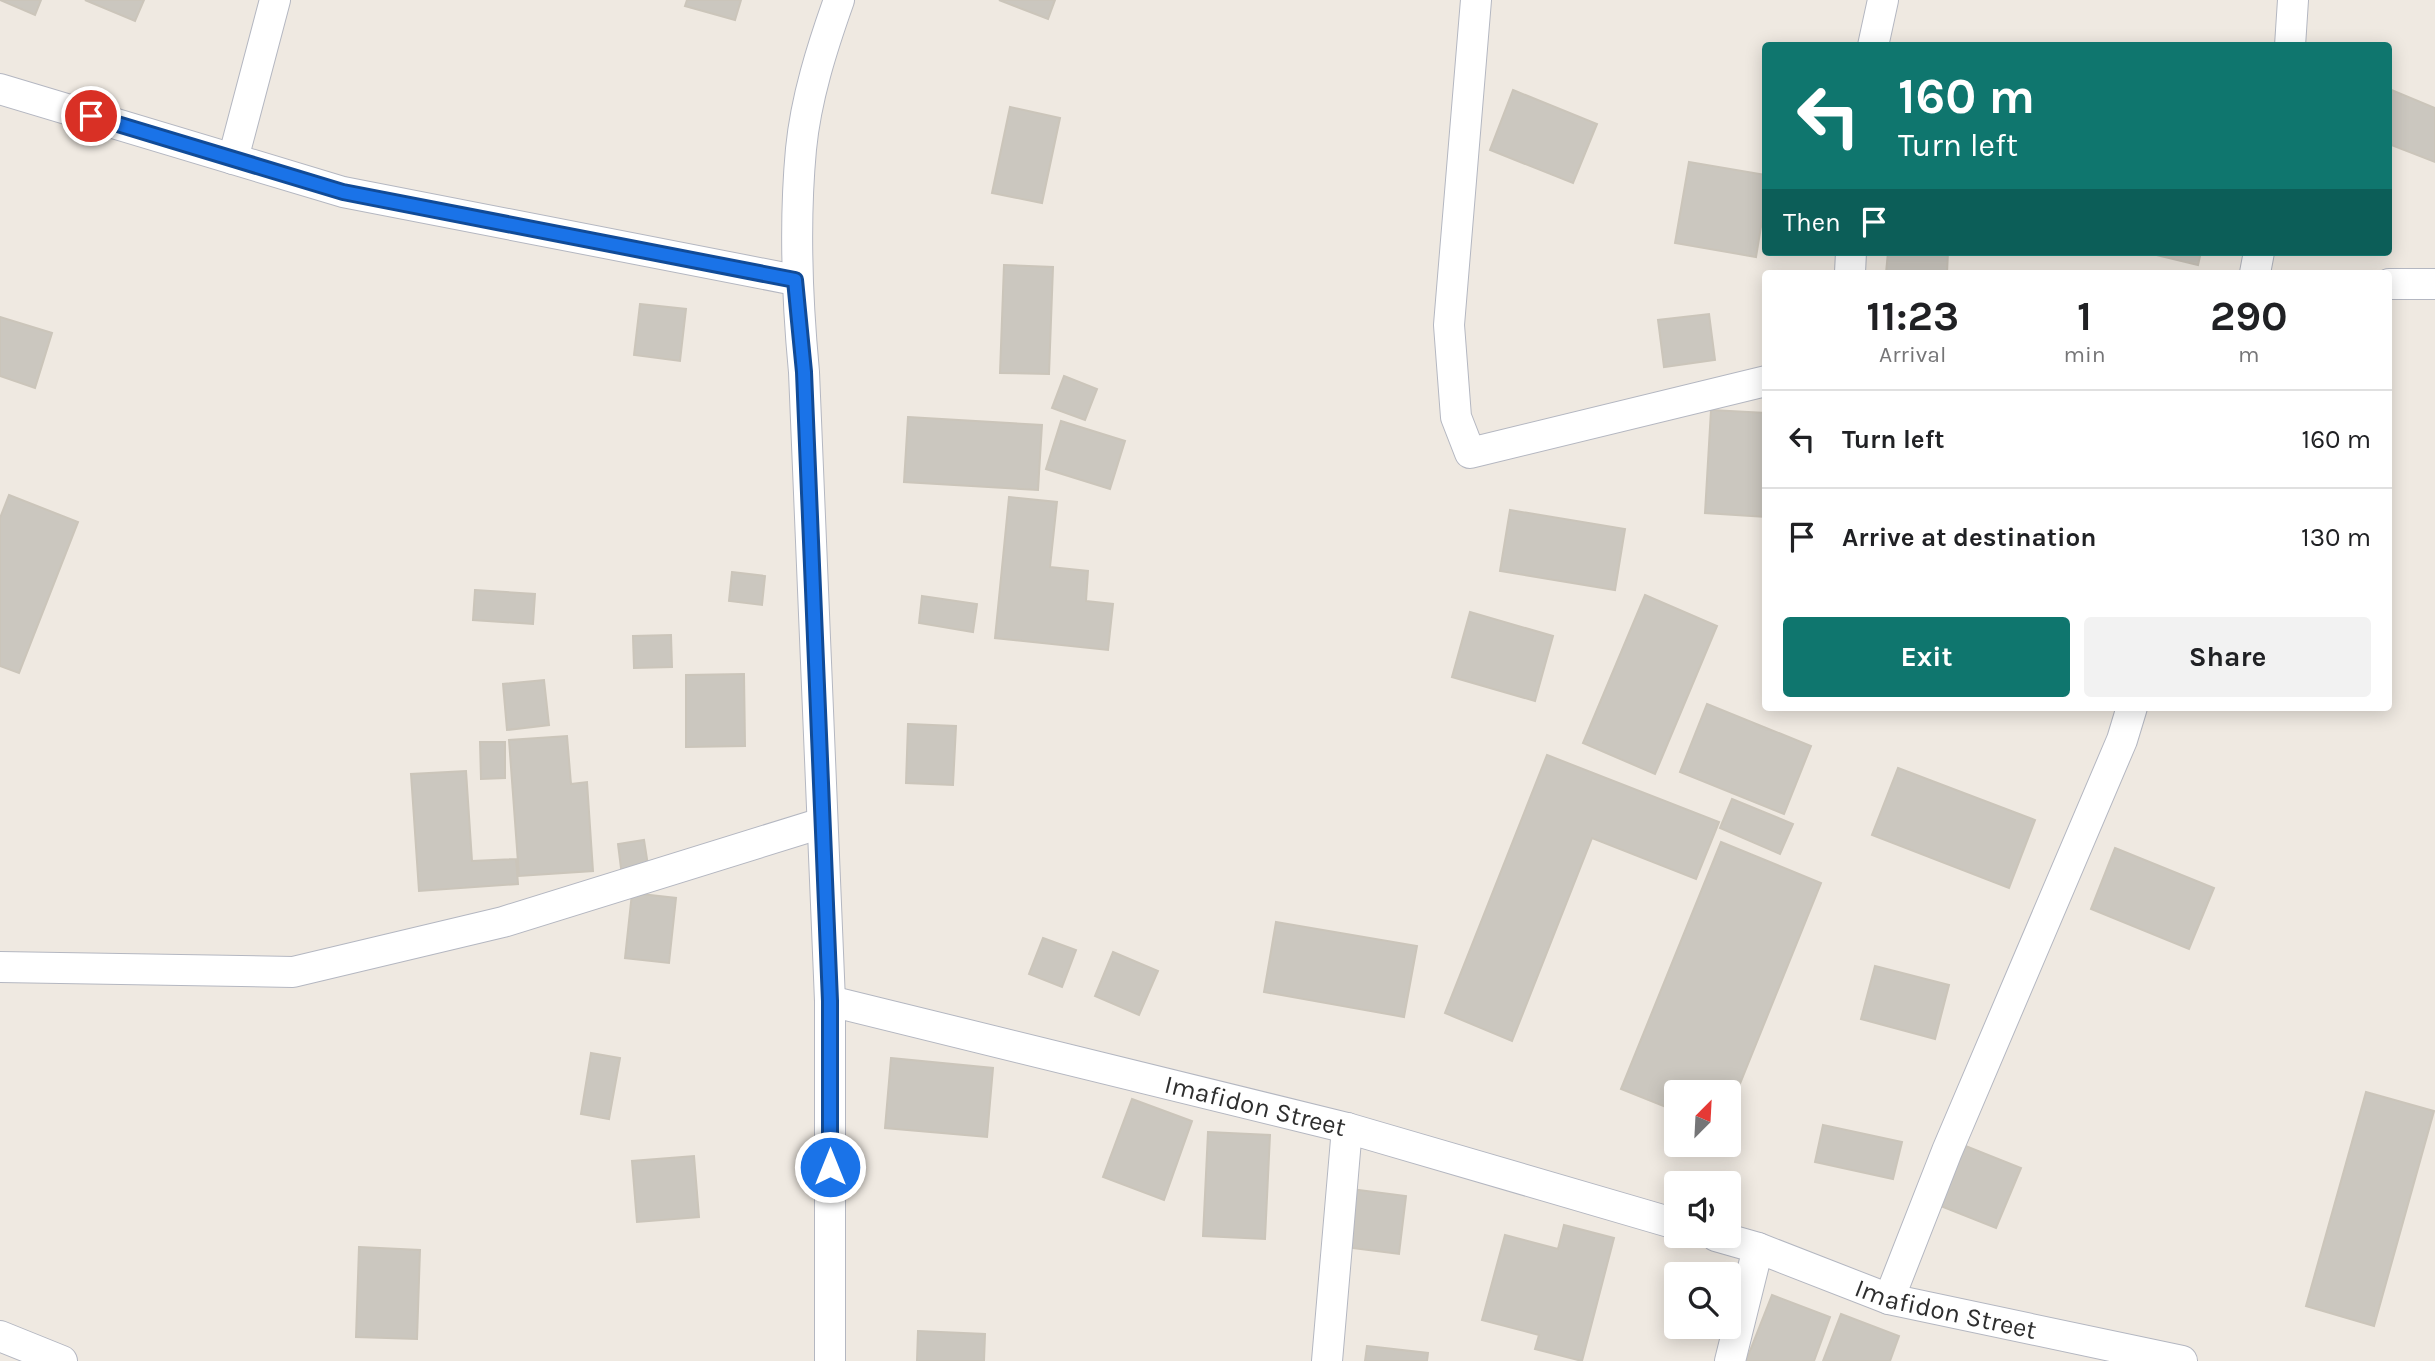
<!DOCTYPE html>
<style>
body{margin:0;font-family:Karla,sans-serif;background:#f2f2f2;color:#202124;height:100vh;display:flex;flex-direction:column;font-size:26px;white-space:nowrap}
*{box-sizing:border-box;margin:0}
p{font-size:23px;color:#757577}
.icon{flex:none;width:38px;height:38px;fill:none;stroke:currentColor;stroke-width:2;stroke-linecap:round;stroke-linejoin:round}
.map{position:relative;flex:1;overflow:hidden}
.sheet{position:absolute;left:1762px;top:270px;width:630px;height:441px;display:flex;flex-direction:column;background:#fff;border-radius:7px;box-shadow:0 4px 18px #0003}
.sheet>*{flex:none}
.guide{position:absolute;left:1762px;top:42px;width:630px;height:214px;border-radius:7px;box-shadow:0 4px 18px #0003;background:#0f766e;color:#fff;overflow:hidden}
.needle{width:46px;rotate:24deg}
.fabs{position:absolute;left:1664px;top:1080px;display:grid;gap:14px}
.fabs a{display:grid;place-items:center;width:77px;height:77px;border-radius:7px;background:#fff;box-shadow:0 4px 18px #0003;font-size:35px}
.pin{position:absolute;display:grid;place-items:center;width:60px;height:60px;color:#fff;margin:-30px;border:4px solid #fff;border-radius:50%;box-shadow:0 2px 7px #0007}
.me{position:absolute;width:77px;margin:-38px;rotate:0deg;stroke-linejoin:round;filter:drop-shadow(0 0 5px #0008)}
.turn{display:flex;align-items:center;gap:24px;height:147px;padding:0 21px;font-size:32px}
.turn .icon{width:91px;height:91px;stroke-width:2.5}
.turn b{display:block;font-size:49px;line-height:60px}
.then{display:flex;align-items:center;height:66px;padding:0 21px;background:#0003;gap:14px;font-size:26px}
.eta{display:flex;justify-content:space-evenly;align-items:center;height:119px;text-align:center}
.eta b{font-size:42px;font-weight:700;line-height:49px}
.primary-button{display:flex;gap:14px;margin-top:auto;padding:14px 21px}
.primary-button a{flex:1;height:80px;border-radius:7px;background:#0f766e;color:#fff;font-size:28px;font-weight:700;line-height:80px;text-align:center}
.primary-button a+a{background:#f2f2f2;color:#202124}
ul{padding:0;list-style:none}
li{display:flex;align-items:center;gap:21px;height:98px;padding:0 21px;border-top:2px solid #e0e0e0}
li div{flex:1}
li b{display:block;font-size:26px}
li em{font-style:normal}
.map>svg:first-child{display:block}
.building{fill:#cbc7bf;stroke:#cbc5ba;stroke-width:2}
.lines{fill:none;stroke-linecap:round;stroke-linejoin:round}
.street-casing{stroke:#b4b7c1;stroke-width:32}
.street{stroke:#fff;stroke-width:30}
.route-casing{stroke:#114b97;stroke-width:18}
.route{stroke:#1a73e8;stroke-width:12}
.labels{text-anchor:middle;stroke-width:6;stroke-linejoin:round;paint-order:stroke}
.street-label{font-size:26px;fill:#2e2e2e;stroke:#fff}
</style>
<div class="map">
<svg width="2435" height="1361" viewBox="0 0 2435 1361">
<rect width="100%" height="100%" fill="#efe9e1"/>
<!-- building -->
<path class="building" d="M0,0H41L35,15Z
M85,0H144L135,21Z
M687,0H741L735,20L685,6Z
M999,0H1055L1048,19Z
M2389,89L2435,108V162L2389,144Z
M1513,90L1597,124L1573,183L1490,150Z
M1010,107L1060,118L1042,203L992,193Z
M1689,162L1766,175V197L1756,257L1675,243Z
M1888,252H1948L1947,273H1886Z
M2144,252H2201L2198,265Z
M1004,265L1053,267L1049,374L1000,373Z
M640,304L686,309L680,361L634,355Z
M1709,314L1715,360L1664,367L1658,320Z
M0,317L52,333L35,388L0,376Z
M1064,376L1097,389L1085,420L1052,408Z
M1711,410L1766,413V517L1705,513Z
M908,417L1042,425L1038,490L904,482Z
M1061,421L1125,441L1110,489L1046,469Z
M9,495L78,522L19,673L0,666V518Z
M1009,497L1057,502L1050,567L1088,571L1086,601L1113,604L1108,650L995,638Z
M1510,510L1625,529L1615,590L1500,571Z
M732,572L765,576L762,605L729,601Z
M475,590L535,594L533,624L473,620Z
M1645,595L1717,626L1655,774L1583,743Z
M922,596L977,604L973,632L919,623Z
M1470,612L1553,636L1535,701L1452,677Z
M671,635L672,667L634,668L633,636Z
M744,674L745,746L686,747V675Z
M544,680L549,725L507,730L503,684Z
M1707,704L1811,746L1784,814L1680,772Z
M908,724L956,726L953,785L906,783Z
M567,736L571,784L587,782L593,871L519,876L509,740Z
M480,742H505V778L481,779Z
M1547,755L1719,822L1696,879L1592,838L1512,1041L1445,1013Z
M1898,768L2035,820L2009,888L1872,835Z
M466,771L472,861L516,859L518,884L419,891L411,774Z
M1732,799L1793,824L1780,854L1720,828Z
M644,840L649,872L622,876L618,844Z
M1721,842L1821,883L1729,1111V1092H1676V1111L1621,1089Z
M2115,848L2214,888L2189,949L2091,909Z
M632,893L676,898L669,963L625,958Z
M1276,922L1417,946L1404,1017L1264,992Z
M1043,938L1076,950L1062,987L1029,974Z
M1113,952L1158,971L1139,1015L1095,996Z
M1875,966L1949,985L1935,1039L1861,1019Z
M591,1053L620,1058L609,1119L581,1114Z
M891,1058L993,1068L987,1137L885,1128Z
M2366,1092L2434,1111L2374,1326L2306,1306Z
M1132,1099L1192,1121L1164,1200L1103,1177Z
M1823,1125L1902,1142L1893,1179L1815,1162Z
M1208,1132L1270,1135L1265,1239L1203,1236Z
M1963,1145L2021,1168L1996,1228L1938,1205Z
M694,1156L699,1217L637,1222L632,1161Z
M1351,1189L1406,1196L1399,1254L1344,1247Z
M1564,1225L1614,1238L1582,1361L1535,1349L1539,1335L1482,1320L1505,1235L1558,1249Z
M359,1247L420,1250L417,1339L356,1337Z
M1772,1295L1830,1317L1814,1361H1746Z
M1841,1314L1899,1336L1890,1361H1823Z
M918,1331L985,1334L984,1361H917Z
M1367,1346L1428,1353L1427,1361H1365Z"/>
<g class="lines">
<defs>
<g id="street">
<path d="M1476,0L1449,325L1456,417L1470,453L1766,381"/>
<path d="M1873,46L1883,0"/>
<path d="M2290,46L2293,0"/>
<path d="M0,89L343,192L795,280"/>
<path d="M233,159L275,0"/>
<path d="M1850,273L1851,252"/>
<path d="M2255,273L2259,252"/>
<path d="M2389,284H2435"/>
<path d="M0,967L293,972L503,922L822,823"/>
<path id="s1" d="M830,1001L1347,1128L1676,1224"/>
<path id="s2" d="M1716,1236L1758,1248L1889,1299L2182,1361"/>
<path d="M1889,1299L1947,1151L2122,740L2132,707"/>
<path d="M0,1336L62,1361"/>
<path d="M830,1361V1001L804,372C797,298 794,224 801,149C806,98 822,48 839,0"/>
<path d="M1327,1361L1347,1128"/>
<path d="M1730,1361L1758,1248"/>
</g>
</defs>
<!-- street casing -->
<use href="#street" class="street-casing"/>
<!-- street -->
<use href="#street" class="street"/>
</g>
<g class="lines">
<defs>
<path id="route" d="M91,116L343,192L795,280L804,372L830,1001V1167"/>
</defs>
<!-- route casing -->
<use href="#route" class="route-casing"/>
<!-- route -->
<use href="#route" class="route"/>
</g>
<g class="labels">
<!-- street labels -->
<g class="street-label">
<text dy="9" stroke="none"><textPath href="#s1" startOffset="438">Imafidon Street</textPath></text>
<text dy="9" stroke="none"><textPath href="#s2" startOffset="242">Imafidon Street</textPath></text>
</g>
</g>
</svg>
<div class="fabs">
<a><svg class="needle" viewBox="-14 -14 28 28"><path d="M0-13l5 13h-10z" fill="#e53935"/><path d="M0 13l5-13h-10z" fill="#757577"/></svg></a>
<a><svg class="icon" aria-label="sound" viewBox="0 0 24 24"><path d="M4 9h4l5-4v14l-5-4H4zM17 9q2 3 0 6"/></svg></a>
<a><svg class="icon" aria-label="search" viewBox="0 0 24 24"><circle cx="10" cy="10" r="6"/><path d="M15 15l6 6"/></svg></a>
</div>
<div class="pin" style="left:91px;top:116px;background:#d93025"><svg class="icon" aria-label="arrive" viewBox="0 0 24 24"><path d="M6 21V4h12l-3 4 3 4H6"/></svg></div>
<svg class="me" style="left:830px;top:1167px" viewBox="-20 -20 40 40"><circle r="17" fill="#1a73e8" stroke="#fff" stroke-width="3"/><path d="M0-11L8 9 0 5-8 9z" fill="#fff"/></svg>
<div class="guide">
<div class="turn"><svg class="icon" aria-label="left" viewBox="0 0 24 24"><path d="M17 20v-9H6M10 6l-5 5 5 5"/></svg><div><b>160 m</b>Turn left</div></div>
<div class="then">Then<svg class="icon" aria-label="arrive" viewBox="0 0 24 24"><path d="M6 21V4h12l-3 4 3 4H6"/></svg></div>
</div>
<section class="sheet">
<div class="eta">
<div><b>11:23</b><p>Arrival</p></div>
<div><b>1</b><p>min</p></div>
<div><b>290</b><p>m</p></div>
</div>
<ul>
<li><svg class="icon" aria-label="left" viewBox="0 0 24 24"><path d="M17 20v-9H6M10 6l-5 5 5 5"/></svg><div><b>Turn left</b></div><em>160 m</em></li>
<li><svg class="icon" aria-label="arrive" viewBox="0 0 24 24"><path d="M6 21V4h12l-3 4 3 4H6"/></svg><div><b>Arrive at destination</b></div><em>130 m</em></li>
</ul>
<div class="primary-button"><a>Exit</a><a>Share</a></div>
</section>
</div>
